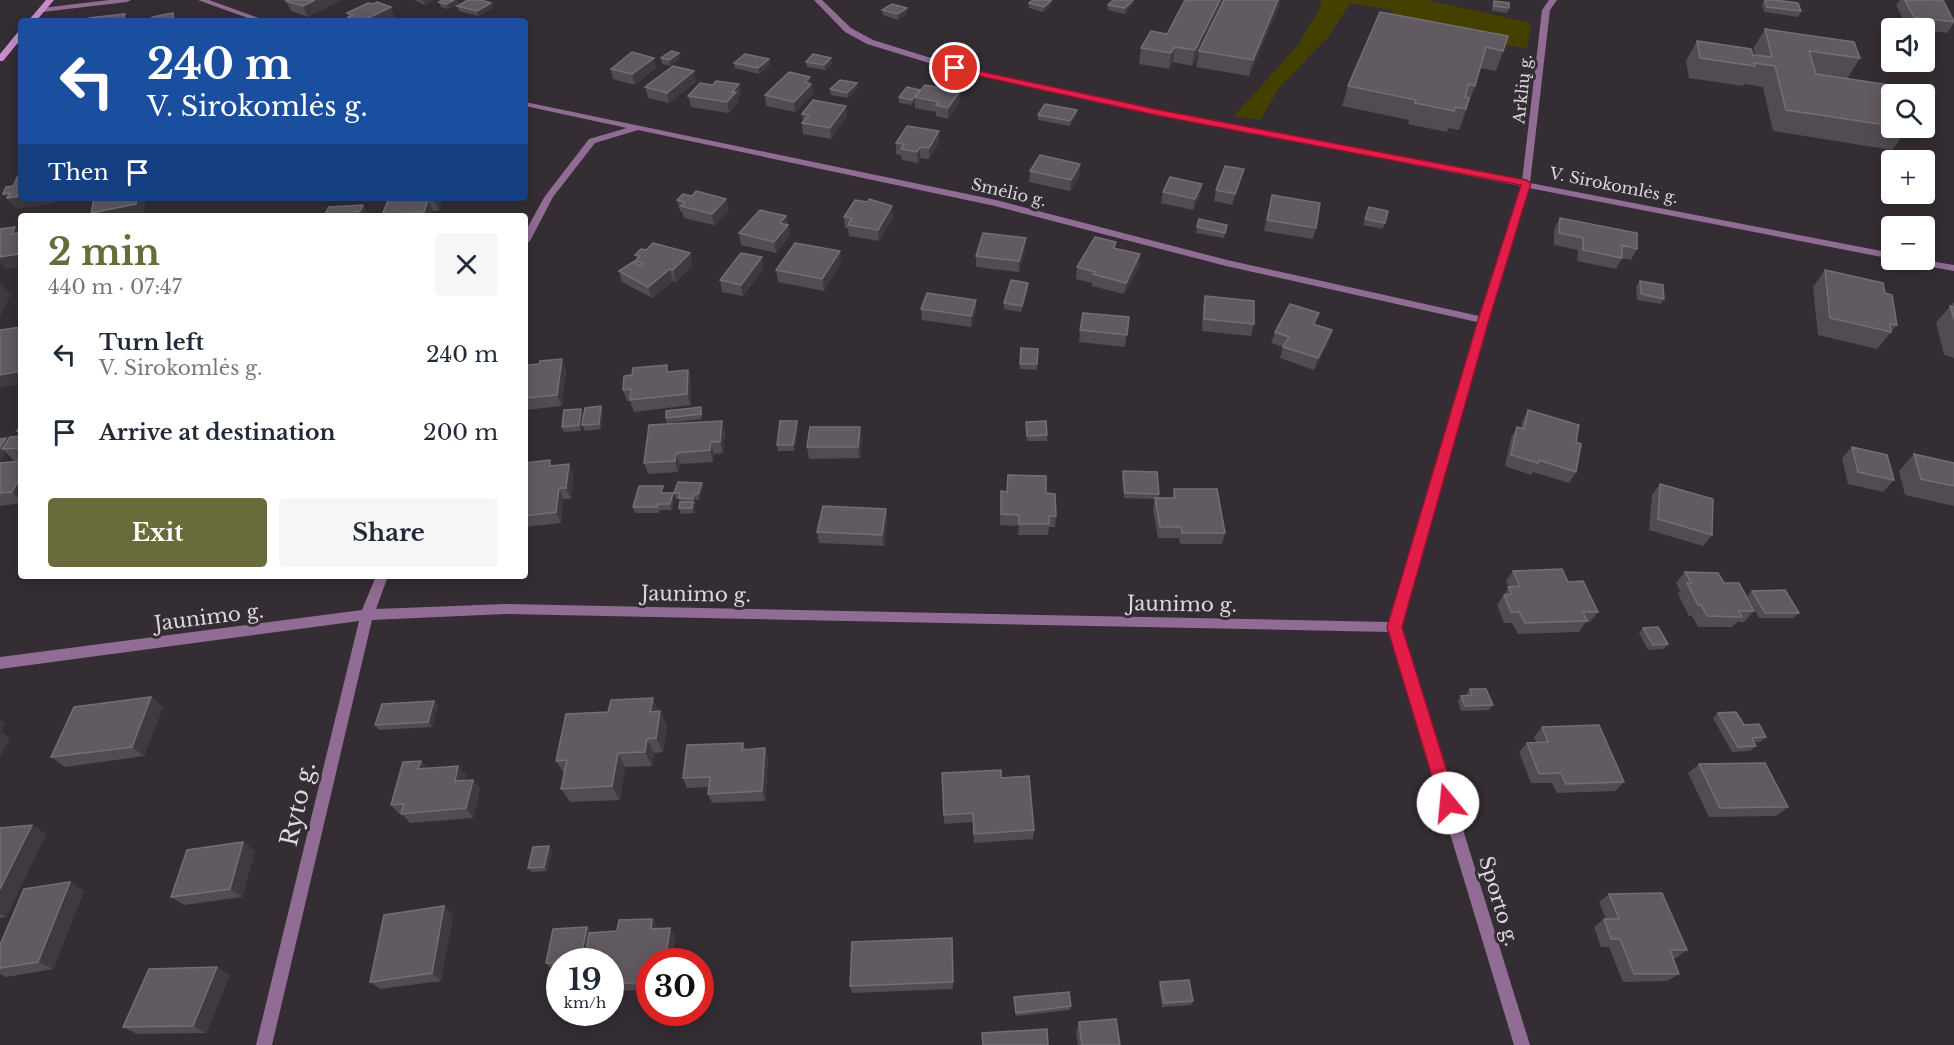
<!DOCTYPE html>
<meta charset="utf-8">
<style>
body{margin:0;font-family:"Libre Baskerville",serif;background:#f6f6f7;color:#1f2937;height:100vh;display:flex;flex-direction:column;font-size:22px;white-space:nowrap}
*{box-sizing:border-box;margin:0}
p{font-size:20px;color:#747a83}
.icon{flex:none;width:33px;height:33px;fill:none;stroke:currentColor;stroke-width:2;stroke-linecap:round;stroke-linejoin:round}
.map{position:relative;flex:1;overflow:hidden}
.details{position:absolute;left:18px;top:213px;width:510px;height:366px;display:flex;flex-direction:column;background:#fff;border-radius:6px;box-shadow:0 3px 15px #0003}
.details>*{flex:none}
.guide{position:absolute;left:18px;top:18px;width:510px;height:183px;border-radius:6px;box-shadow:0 3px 15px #0003;background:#1a4fa0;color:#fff;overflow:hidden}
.fabs{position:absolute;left:1881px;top:18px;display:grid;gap:12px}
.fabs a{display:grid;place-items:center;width:54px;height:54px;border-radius:6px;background:#fff;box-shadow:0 3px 15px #0003;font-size:30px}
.speed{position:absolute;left:546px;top:948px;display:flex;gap:12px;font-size:30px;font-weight:700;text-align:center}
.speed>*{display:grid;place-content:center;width:78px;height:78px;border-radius:50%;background:#fff;box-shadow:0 3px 15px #0003;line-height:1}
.speed small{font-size:15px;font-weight:400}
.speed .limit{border:9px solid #d22;background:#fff;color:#111}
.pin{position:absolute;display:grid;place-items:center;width:51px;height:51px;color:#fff;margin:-26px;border:3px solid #fff;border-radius:50%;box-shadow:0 2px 6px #0007}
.me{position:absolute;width:66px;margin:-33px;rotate:343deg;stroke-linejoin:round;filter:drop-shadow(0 0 4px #0008)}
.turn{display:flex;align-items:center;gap:21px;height:126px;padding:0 30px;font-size:27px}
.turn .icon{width:78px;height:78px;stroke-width:2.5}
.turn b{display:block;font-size:42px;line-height:51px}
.then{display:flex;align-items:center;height:57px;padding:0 30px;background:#0003;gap:12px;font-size:22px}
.round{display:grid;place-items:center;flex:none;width:63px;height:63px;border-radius:6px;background:#f6f6f7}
.overview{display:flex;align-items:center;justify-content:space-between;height:102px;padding:0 30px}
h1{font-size:36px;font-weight:700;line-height:45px;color:#696b3a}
.action{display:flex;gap:12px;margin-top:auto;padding:12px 30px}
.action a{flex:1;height:69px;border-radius:6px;background:#696b3a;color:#fff;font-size:24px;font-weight:700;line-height:69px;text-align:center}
.action a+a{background:#f6f6f7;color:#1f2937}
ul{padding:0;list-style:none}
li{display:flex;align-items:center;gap:18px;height:78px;padding:0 30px}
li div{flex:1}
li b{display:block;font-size:22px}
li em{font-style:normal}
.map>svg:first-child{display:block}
.green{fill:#444000}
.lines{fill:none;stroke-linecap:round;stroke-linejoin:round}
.street{fill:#916c94;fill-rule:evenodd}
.secondary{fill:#c88dcd;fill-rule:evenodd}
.wall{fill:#524c52}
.shaded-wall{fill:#403940}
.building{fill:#615a61;stroke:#746e74;stroke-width:1.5}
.route{fill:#e11d48;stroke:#92132f;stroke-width:1.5}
.labels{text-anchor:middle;stroke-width:6;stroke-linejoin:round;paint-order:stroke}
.far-street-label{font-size:16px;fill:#dcd7dc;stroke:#342d34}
.street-label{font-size:20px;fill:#dcd7dc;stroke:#342d34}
.near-street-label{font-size:24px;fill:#dcd7dc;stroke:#342d34}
</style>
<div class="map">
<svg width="1954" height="1045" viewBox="0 0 1954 1045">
<rect width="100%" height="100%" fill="#342d34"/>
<!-- green -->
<path class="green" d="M1320,0H1427L1531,23L1527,49L1385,23L1394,10L1350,3L1329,36L1280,87L1260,120L1234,116L1298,45L1321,6Z"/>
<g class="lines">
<!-- street -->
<path class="street" d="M109,0H131L127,2L42,12L38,10L42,8Z
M198,0H209L267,21H256Z
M814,0H822L851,28L873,40L957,66L1160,111L1522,181L1542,10L1549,0H1557L1550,10L1530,183L1892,253V259L1529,188L1488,320L1400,627L1530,1045H1514L1389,632L505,614L372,620L272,1045H256L359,621L0,669V657L362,610L376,576H388L376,609L505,604L1389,622L1477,322L1226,266L995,206L638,130L595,143L553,197L530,241L525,244V232L545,196L589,139L627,128L525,106V102L996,200L1227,260L1479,316L1521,186L1160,115L952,70L867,44L845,32Z
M1906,260H1923L1954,265V271L1910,263Z"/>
<!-- secondary -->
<path class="secondary" d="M46,0H54L36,21H28Z
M18,32H21V39L3,61H0V54Z"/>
</g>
<!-- wall -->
<path class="wall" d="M289,0H341L308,17L291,11L286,1Z
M414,0H433L425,5Z
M443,0H457L458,4L448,9L441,7L439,2Z
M1185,0H1280L1279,6L1249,76L1196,67L1199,53L1192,66L1173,62L1169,69L1139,64L1141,48L1167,34Z
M1764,0H1775L1801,11L1798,17L1764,12L1762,4Z
M1900,0H1943L1954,23L1947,33L1924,30V28L1907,27L1896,5Z
M1051,1V6L1043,12L1029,8V3Z
M1494,1L1509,8L1507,13L1492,11V6Z
M491,3L493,8L478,16L459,11L457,6Z
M1134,3L1125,14L1108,10V5Z
M373,4L391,7L395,18L388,21H350L347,13Z
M907,8V14L898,20L883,15L882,10Z
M1380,12L1503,51L1496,71L1480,68L1475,86L1459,130L1448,128L1447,132L1408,124L1409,120L1342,106L1348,86Z
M1765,29L1860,58L1847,79L1892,94V128H1906L1907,129L1892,150L1773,131L1763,87L1745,84L1743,86L1689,78L1686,61L1697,41L1755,55L1753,49Z
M661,58H680L670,66L662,64Z
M769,59L770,65L759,74L735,68L734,63Z
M806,62L832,63L825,70L807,67Z
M656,68L635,85L613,79L611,69Z
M696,82L669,103L648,98L645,87Z
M857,83V89L848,98L831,95L830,89Z
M811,84L813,94L795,112L766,106L765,95Z
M907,87L960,102L948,119L936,116V112L915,108V102L912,105L899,103V97Z
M741,95L737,99L738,103L729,113L691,107L688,96Z
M846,106L847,116L831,139L803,134L802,123L803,121L802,114Z
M1038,115L1076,116L1070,126L1038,120Z
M939,142L929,159L920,158L918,163L902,160L901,155L896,154V143Z
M1080,164V175L1070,191L1029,182L1030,171Z
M1244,169L1241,180L1232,205L1214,201L1216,190Z
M1202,184L1200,195L1193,210L1161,203L1163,192Z
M1272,195L1316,228L1313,239L1264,231Z
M389,198H441L442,201L439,211H433L431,216H383L382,215Z
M677,200L729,210L714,225L684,218L682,212L680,211Z
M363,205L366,211L363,216H326L325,214Z
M1369,207L1388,211L1383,229L1363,225Z
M786,216L790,236L776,253L741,245L739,233Z
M844,217H893L879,241L849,236L848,228H845Z
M1560,218L1637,249L1631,260L1622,258L1616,269L1577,261L1578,250L1554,245V229Z
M1227,225L1224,238L1196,233L1197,227Z
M1116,242V248L1140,254L1139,266L1124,294L1092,286V283L1076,279L1077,267Z
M1025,249L1019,272L976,267V256Z
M646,250L690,253L692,265L676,282L673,281L652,298L622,282L619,271L635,264V261L637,259L635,255Z
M841,263L824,291L778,282L776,270Z
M764,268L743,296L722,292L720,280Z
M1825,270L1885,293L1897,325L1877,349L1818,335L1813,287Z
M1640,281L1664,299L1661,304L1637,300L1636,286Z
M1028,289L1021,312L1004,309V303Z
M1205,296L1254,324L1251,336L1202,331L1203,307Z
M1954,302V358L1944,355L1936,322Z
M921,309L976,311L971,327L922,320Z
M1319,313L1315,324L1332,330L1329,341L1314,370L1280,358L1283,347L1271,343L1275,332Z
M1129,317L1125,347L1079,342L1080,330Z
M1021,348L1038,349L1037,370L1020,369Z
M562,359L566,370L562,406L525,410V384L539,364Z
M688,370L691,381V405L634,412L630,401H627L623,390L669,372Z
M601,406L603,412L601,429L585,431L582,425Z
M581,409L583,414L581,431L564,432L562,427Z
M1528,410L1576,442V472L1569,483L1533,472L1531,475L1505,466L1511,438L1517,427L1521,428L1522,422Z
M702,413V419L667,423L666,418Z
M722,421L725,432L723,453L714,454L713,462L680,464L678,472L648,474L644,463Z
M1026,422L1047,435V441H1027Z
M798,427L794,451H778L777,445Z
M21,436V460L14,461L6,452L0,460L6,438L8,441Z
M862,438L860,458L809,459L807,447Z
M1852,447L1894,480L1883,492L1848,484L1842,458Z
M1914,454L1954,463V506L1905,495L1899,471Z
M21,461V503L0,506V463Z
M525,463L553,466L569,464L573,475L571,499H563L561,523L525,527Z
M1123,471L1159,494L1158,498H1172L1174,489L1225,533L1222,544H1180L1179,538H1158L1153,509L1155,499L1124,498L1122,477Z
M702,483L703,489L699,500H696L695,504H694L695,507L694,513L681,514L679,508L680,502L679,499H676L674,493Z
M1660,484L1712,535L1703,546L1649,530L1652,495Z
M1001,491L1046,493L1056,516L1055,527H1049L1048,535H1018L1019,526L1000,525Z
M665,492L664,493H673L674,499L672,510H660L659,513H635L633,507Z
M886,509L887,520L884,546L819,543L817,532Z
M1513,571L1568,582L1598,612L1590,622H1586L1579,632L1518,634L1512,623H1504L1497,605L1509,587L1506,581Z
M1685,572L1724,583L1754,611L1744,622H1737L1732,627H1698L1692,616H1689L1678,594L1680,591L1676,583Z
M1752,591L1799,613L1793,618H1759L1747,596Z
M1643,628L1668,644L1664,649L1648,650L1639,633Z
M1470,689L1493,705L1489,710L1461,711L1458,701L1461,696L1467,695L1466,694Z
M151,697L163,707L144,756L65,767L51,757Z
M434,701L438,706L432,727L379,730L375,725Z
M659,711H660L667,726L663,752L654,753L652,766L625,767L620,800L570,802L561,789L564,773L556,761Z
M1718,713L1744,725L1766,737L1760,742H1754L1756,746L1750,751L1732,752L1713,718Z
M1542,727L1624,782L1615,791L1557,793L1552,783H1531L1519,752L1527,743L1536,742L1534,737Z
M743,743L745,749L768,758L765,801L712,803L708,794L709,787L687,788L683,778Z
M421,761L427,768L458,766L466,775L464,780H473L480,789L473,818L410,823L402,814H399L391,805Z
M1699,764L1788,807L1776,816L1709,817L1688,773Z
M942,773L1001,778L1034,830L1033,839L974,843L973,822L944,824Z
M32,825L46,834L6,917L0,918V828Z
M243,842L255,851L242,897L184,905L171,897Z
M549,846L552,850L547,871L532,872L528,868Z
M70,882L84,891L53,969L6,977L0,974V945Z
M1609,894L1687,950L1676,958H1673L1679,974L1667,981L1623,982L1609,947H1601L1594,927L1604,919H1606L1599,902Z
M453,915L441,981L380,989L370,982Z
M587,927L591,931L590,933L617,931L658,927L657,929L670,928L675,936L672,962H650V990L610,991V962H560V967H549L546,963Z
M952,938L953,989L852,993L850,986Z
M230,975L206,1033L137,1034L123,1027Z
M1160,982L1193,1001L1191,1005L1162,1007L1159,985Z
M1014,997L1071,1006L1070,1010L1016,1016Z
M1079,1022L1120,1045H1078L1076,1032Z"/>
<!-- shaded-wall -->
<path class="shaded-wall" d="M315,0H341L308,17L303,6Z
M423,0H433L425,5Z
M454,0H457L458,4L448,9L446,4Z
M1133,0H1134V3L1125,14V8Z
M1220,0H1224V2L1192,66L1195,50Z
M1278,0H1280L1279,6L1249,76L1253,60Z
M1051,1V6L1043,12L1044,7Z
M491,3L493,8L478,16L477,11Z
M391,7L395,18L388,21H367L366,19Z
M907,8V14L898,20V14Z
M125,14L129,21H122Z
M1175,47L1173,62L1169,69L1171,53Z
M679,53L680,58L670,66L669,60Z
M654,58L656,68L635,85L632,74Z
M831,58L832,63L825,70L824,65Z
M769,59L770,65L759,74L758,68Z
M694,71L696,82L669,103L667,93Z
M810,77L813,94L795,112L794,102L805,82Z
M857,83V89L848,98L847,93Z
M739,84L741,95L737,99L738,103L729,113L727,102L732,92Z
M960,91V102L948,119V108Z
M915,97V102L912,105V100Z
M846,106L847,116L831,139L830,128Z
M1077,110L1076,116L1070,126V121Z
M939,131V142L929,159V148Z
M920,147V158L918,163L917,152Z
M1080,164V175L1070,191L1071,180Z
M1244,169L1241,180L1232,205L1235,194Z
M1202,184L1200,195L1193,210L1195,199Z
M10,193L21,196V198H56L54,204L16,209L3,194Z
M137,198H142L145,203L144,215L139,216H94L91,213Z
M435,198H441L442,201L439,211L434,200Z
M726,199L729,210L714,225L712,214Z
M428,200L433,211L431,216H426L424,212Z
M363,205L366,211L363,216H362L360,211Z
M892,206L893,217L879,241L878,230Z
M786,216L790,236L776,253L774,242L780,223Z
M15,227L21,235L12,234Z
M1026,238L1025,249L1019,272V261Z
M21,247V266L6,269L2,263H0V251Z
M840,251L841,263L824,291L822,279Z
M690,253L692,265L676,282L673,270Z
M1140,254L1139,266L1124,294L1126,283Z
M762,257L764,268L743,296L741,285Z
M670,269L673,281L652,298L648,287Z
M1,283L11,295L0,316V285Z
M1028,283V289L1021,312L1022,306Z
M976,300V311L971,327V316Z
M1332,330L1329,341L1314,370L1318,358Z
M562,359L566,370L562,406L557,395Z
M688,370L691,381V405L687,394Z
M21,371V384L0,388V375Z
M601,406L603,412L601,429L599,424Z
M581,409L583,414L581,431L579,425Z
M722,421L725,432L723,453L720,442Z
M797,421L798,427L794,451L793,445Z
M860,427L862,438L860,458L858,447Z
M6,438L11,444L2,449L6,452L0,460V447Z
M711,442L714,454L713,462L710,450Z
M676,453L680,464L678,472L675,461Z
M569,464L573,475L571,499L566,488Z
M21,476V501L12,492Z
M702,483L703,489L699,500L698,494Z
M559,488L563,499L561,523L556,512Z
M673,493L674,499L672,510L670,504Z
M694,494L696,500L695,504L693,499Z
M693,502L695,507L694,513L692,508Z
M886,509L887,520L884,546L882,535Z
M151,697L163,707L144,756L132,747Z
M653,698L659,713L650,712Z
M434,701L438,706L432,727L428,722Z
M660,711L667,726L663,752L656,738Z
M0,720L5,723L1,731L10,738L0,757Z
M647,739L654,753L652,766L645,752Z
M765,748L768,758L765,801L762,791Z
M618,753L625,767L620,800L612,786Z
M421,761L429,770L418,769Z
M458,766L466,775L462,791L455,781Z
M473,780L480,789L473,818L466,808Z
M32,825L46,834L6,917L0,914V889Z
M243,842L255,851L242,897L230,889Z
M549,846L552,850L547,871L544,867Z
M70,882L84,891L53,969L38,962Z
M444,906L453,915L441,981L432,973Z
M652,919L658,927L656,937L651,929Z
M587,927L591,931L584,962H580Z
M670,928L675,936L672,962H665Z
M217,967L230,975L206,1033L193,1026Z"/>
<!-- building -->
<path class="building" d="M289,0H315L303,6L286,1Z
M443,0H454L446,4L439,2Z
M468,0H481L491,3L477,11L457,6Z
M1033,0H1047L1051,1L1044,7L1029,3Z
M1113,0H1133L1125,8L1108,5Z
M1185,0H1220L1195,50L1175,47L1171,53L1141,48L1151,31L1167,34Z
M1224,0H1278L1253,60L1199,51Z
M1765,0H1775L1798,3L1801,11L1767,7Z
M1905,0H1943L1954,22L1914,17Z
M1494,1L1509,3V8L1494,6Z
M377,2L391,7L366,19L361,18L357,20L348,17L352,15L347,13L368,3L373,4Z
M892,4L907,8L898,14L882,10Z
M1380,12L1508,36L1503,51L1486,47L1475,86L1469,84L1465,97L1469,98L1466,109L1455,107L1454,111L1415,103L1416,100L1348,86Z
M173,13L174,21H152V17Z
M125,14L122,21H88L89,18Z
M424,19L443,21H419Z
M1765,29L1854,42L1860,58L1809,51L1816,74L1889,85L1893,94H1892V126L1786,110L1775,66L1754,63L1755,66L1700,58L1697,41L1751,49L1753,55L1772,57Z
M671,51L679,53L669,60L661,58Z
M632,52L654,58L632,74L611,69Z
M745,54L769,59L758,68L734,63Z
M813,54L831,58L824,65L806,62Z
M673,66L694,71L667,93L645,87Z
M789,72L810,77L805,82L811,84L794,102L765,95Z
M840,80L857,83L847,93L830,89Z
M716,81L739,84L732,92H736L727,102L688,96L700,83L713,85Z
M925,85L960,91L948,108L936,105L939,102L915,97Z
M907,87L920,90L912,100L899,97Z
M813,100L846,106L830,128L802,123L809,115L802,114Z
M1045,104L1077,110L1070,121L1038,115Z
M907,126L939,131L929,148L920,147L917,152L901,149L904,144L896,143Z
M1040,155L1080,164L1071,180L1030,171Z
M1225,166L1244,169L1235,194L1216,190Z
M18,176H21V196L7,198L10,193L3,194L6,187L13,186Z
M1170,177L1202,184L1195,199L1163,192Z
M696,191L726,199L712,214L681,206L685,202L677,200L683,194L692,196Z
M1272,195L1320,203L1316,228L1267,220Z
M94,198H137L136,204L91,213Z
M389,198H435L434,200H428L424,212L382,215Z
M869,199L892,206L878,230L848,225L852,218L844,217L855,200L868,202Z
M363,205L360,211L354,212L352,216H329L330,214H325L329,207Z
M1369,207L1388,211L1385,223L1365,219Z
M760,210L786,216L780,223L788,225L774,242L739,233Z
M1560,218L1637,233V249L1622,245V258L1583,250V238L1559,233Z
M1199,219L1227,225L1225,233L1197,227Z
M15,227L12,234L21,232V247L18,254L0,257V229Z
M983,233L1026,238L1019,261L976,256Z
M1095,237L1116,242L1113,248L1140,254L1126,283L1093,274L1095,272L1077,267Z
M653,243L690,253L673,270L670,269L648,287L619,271L633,262L640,266L643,263L635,261L640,256L635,255L641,249L646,250Z
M795,243L840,251L822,279L776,270Z
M741,253L762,257L741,285L720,280Z
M1825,270L1883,283L1885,293L1892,295L1897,325L1890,324L1891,332L1830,318Z
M1011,280L1028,283L1022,306L1004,303Z
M1640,281L1663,285L1664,299L1641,294Z
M927,293L976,300L971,316L921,309Z
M1205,296L1254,301V324L1204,319Z
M1290,304L1319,313L1313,324L1332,330L1318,358L1283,347L1289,337L1275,332Z
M1950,306L1954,307V320Z
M1083,313L1129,317L1127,335L1080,330Z
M21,327V371L0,375V330Z
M1021,348L1038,349L1037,364H1020Z
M562,359L557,395L525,398V384L528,365L539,364L540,361Z
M667,365V372L688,370L687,394L630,400L631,389L623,390L624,376L632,375L633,368Z
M601,406L599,424L582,425L585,408Z
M701,407V414L666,418V411Z
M581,409L579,425L562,427L564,410Z
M1528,410L1579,425L1576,442L1581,444L1576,472L1539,460L1538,463L1511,455L1517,427L1524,429Z
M722,421L720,442H711L710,450L676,453L675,461L644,463L649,425Z
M780,421H797L793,445H777Z
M1046,421L1047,435L1027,436L1026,422Z
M21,424V431H17Z
M810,427H860L858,447H807Z
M21,436V448L2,449L10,437Z
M6,438L0,447V439Z
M1852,447L1887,455L1894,480L1858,472Z
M1914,454L1954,463V486L1921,479Z
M550,460V466L569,464L566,488H559L556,512L525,516V463Z
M21,461V476L12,492L0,493V463Z
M1123,471L1157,472L1159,494L1125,493Z
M1008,475L1046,476V493L1055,494L1056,516H1049V524H1019V515L1001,514V491L1007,492Z
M678,482L702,483L698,494H694L693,499L679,498L680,493H674Z
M1660,484L1713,499L1712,535L1658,519Z
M639,486H663L661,493H673L670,504H658L657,507H633Z
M1174,489H1217L1225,533H1182L1181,527H1160L1155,498H1175Z
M680,502H693L692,508H679Z
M823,506L886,509L882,535L817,532Z
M1562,569L1568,582L1583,581L1598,612H1583L1587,621L1525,623L1519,612H1511L1504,595L1512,594L1508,587L1520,586L1513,571Z
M1685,572L1718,573L1724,583H1739L1754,611H1739L1742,617L1707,616L1701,605H1698L1687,583H1691Z
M1785,590L1799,613H1765L1752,591Z
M1658,627L1668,644L1653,645L1643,628Z
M1470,689H1486L1493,705L1465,706L1461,696L1472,695Z
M151,697L132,747L51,757L74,707Z
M653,698L650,712L660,711L656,738L647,739L645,752L618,753L612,786L561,789L567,760L556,761L566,714L608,712L611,700Z
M434,701L428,722L375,725L382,704Z
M1736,712L1744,725L1759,724L1766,737L1752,738L1756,746L1738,747L1718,713Z
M1599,725L1624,782L1566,784L1561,773L1539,774L1527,743L1548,742L1542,727Z
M743,743L742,750L765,748L762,791L708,794L710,777L683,778L687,745Z
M421,761L418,769L458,766L455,781L473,780L466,808L401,814L404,804L391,805L403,762Z
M1765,763L1788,807L1720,808L1699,764Z
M1001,770V778L1029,776L1034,830L974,834L973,813L944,815L942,773Z
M32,825L0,889V828Z
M243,842L230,889L171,897L187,850Z
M549,846L544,867L528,868L533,847Z
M70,882L38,962L0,968V945L24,889Z
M1662,893L1687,950H1670L1679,974H1634L1620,939H1611L1604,919H1619L1609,894Z
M444,906L432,973L370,982L384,915Z
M652,919L651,929L670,928L665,962H650V982L610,984V962H584L589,933L617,931L619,920Z
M587,927L580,962H560V963H546L553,929Z
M952,938L953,982L850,986L852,942Z
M217,967L193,1026L123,1027L149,969Z
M1189,980L1193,1001L1164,1003L1160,982Z
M1069,992L1071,1006L1016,1013L1014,997Z
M1116,1019L1120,1045H1082L1079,1022Z
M1047,1029L1048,1045H983L982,1033Z"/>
<!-- route -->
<path class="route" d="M955,66L1160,110L1526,180L1531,183L1489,320L1402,627L1457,803L1454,809L1448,811L1442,809L1440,803L1387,627L1478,320L1521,185L1160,116L952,70V67Z"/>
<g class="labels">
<!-- far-street labels -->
<g class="far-street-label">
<text transform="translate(1522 89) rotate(-84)" y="6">Arklių g.</text>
<text transform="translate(1614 185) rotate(11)" y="6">V. Sirokomlės g.</text>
<text transform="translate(1009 192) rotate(13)" y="6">Smėlio g.</text>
</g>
<!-- street labels -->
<g class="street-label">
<text transform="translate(696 594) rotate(1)" y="7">Jaunimo g.</text>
<text transform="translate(1182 604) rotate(1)" y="7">Jaunimo g.</text>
<text transform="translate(209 617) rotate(-7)" y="7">Jaunimo g.</text>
<text transform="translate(1499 901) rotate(73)" y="7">Sporto g.</text>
</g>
<!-- near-street labels -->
<g class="near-street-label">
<text transform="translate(298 804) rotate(-77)" y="8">Ryto g.</text>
</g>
</g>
</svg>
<div class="fabs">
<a><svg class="icon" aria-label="sound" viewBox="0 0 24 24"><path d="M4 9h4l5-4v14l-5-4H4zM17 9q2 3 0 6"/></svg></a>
<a><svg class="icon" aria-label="search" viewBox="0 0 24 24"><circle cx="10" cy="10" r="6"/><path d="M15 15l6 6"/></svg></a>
<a>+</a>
<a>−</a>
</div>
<div class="speed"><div>19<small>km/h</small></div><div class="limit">30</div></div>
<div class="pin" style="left:955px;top:68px;background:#d93025"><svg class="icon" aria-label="arrive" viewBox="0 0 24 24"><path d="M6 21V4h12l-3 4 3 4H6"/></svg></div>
<svg class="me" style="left:1448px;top:803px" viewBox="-20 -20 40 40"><circle r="19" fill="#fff"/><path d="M0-13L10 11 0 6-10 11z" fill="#e11d48"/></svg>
<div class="guide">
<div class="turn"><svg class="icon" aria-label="left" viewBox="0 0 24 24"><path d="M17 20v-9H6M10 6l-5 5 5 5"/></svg><div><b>240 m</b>V. Sirokomlės g.</div></div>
<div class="then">Then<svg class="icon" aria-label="arrive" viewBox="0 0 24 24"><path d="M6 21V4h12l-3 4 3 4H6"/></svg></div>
</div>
<section class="details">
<div class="overview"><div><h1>2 min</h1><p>440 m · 07:47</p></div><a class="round"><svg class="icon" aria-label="close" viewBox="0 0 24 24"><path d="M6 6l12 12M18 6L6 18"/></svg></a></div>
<ul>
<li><svg class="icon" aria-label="left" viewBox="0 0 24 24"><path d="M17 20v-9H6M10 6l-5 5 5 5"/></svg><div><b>Turn left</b><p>V. Sirokomlės g.</p></div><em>240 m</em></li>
<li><svg class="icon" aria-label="arrive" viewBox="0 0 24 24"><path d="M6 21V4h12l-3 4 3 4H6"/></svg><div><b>Arrive at destination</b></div><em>200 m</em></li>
</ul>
<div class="action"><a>Exit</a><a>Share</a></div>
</section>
</div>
